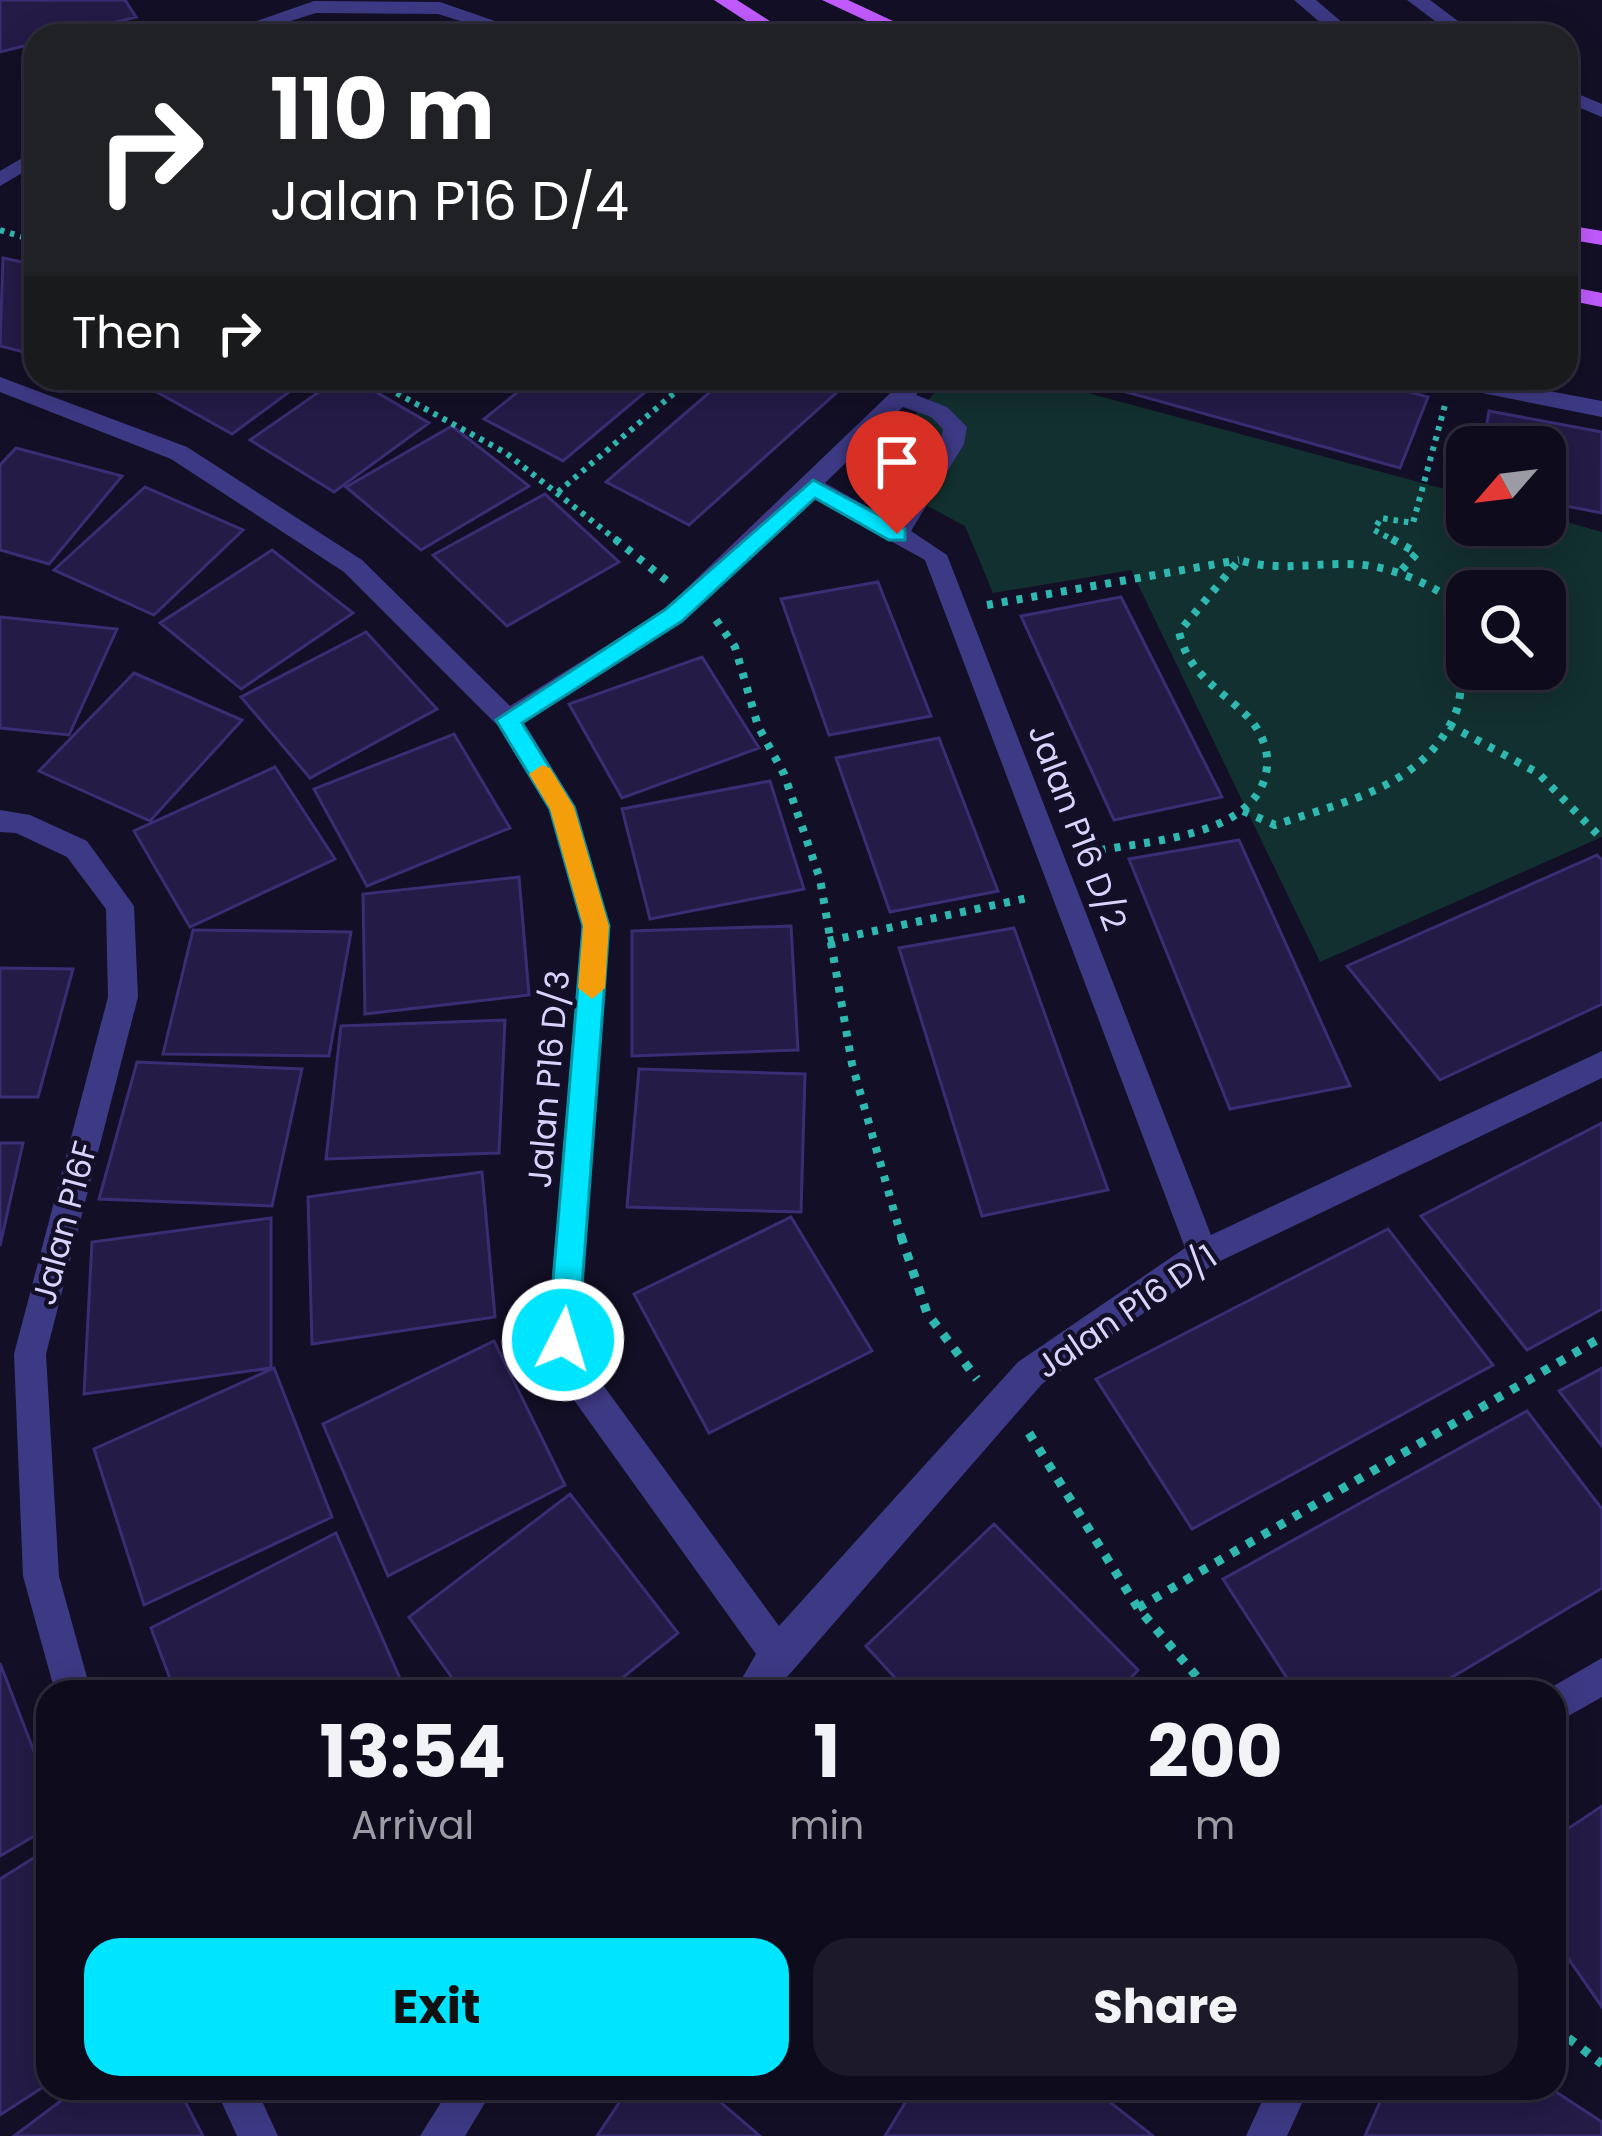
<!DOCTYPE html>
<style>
body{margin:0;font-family:Poppins,sans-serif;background:#1c1929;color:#f1f3f6;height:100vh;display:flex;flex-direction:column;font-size:45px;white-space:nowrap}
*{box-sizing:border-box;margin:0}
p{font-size:39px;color:#9b9ba3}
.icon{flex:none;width:66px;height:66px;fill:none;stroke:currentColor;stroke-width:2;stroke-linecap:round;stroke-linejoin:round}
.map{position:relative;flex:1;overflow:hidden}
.details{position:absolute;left:36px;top:1680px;width:1530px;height:420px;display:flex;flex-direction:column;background:#0e0b1c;border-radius:36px;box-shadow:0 6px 30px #0003,0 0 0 3px #2e2b3b}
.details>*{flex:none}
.top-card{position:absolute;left:24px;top:24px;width:1554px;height:366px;border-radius:36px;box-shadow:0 6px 30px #0003,0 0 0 3px #2e2b3b;background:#202124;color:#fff;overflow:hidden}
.needle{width:78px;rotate:242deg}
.buttons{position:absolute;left:1446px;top:426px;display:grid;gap:24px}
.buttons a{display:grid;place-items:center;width:120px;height:120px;border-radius:24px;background:#0e0b1c;box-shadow:0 6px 30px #0003,0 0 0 3px #2e2b3b;font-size:60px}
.pin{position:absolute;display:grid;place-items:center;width:102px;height:102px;color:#fff;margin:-123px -51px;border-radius:50% 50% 50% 0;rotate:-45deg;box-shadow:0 0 12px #0007}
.pin .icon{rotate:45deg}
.me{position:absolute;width:132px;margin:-66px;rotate:5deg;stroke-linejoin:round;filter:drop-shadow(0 0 9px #0008)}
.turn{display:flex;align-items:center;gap:42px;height:252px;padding:0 48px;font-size:54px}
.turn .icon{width:156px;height:156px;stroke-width:2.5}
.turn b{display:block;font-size:84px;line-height:102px}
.then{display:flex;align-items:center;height:114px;padding:0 48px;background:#0003;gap:24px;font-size:45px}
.eta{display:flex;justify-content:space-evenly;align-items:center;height:204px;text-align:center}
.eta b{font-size:72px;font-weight:700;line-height:84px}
.primary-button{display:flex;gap:24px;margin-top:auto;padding:24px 48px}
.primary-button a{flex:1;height:138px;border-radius:36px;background:#00e5ff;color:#111;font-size:48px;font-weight:700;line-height:138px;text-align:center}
.primary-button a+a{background:#1c1929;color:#f1f3f6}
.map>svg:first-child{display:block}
.green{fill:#12302f;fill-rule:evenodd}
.building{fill:#241b47;stroke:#3b2d73;stroke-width:3}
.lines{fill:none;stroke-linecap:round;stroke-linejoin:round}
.path-far2{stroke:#2fb8b0;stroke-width:6;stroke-dasharray:4.5 6;stroke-linecap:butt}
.path-far1{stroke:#2fb8b0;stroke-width:8;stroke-dasharray:6 9;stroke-linecap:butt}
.path{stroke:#2fb8b0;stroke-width:9;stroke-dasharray:8 10;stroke-linecap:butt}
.minor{fill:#3d3a85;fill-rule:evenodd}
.major{fill:#c25bff;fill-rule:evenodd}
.route{fill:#00e5ff;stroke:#0095a6;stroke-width:3}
.slow{fill:#f59e0b}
.labels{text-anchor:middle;stroke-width:9;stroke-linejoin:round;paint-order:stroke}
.street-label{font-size:33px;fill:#d9d4ff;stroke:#130f26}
</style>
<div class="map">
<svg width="1602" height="2136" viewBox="0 0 1602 2136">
<rect width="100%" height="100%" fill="#130f26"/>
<!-- green -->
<path class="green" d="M948,378H1032L1467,495V525H1545V516L1602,532V837L1320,962L1131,570L993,593L965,526L863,472ZM1467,591H1545V669H1467Z"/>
<!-- building -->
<path class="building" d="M0,0H125L136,17L62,36H36V43L0,52Z
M3,258L36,265V355L0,346Z
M161,378H308L232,434L148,387Z
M339,378H352L429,423L334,492L250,440Z
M535,378H662L563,461L484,419Z
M726,378H834L846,384L689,525L606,482Z
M1076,378H1358L1428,397L1400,468Z
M1489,411L1602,432V513L1545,502V447H1483Z
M452,426L529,486L421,550L346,487Z
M16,448L122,476L49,564L0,550V465Z
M145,487L243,530L154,615L54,570Z
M545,494L619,562L507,626L433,555Z
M272,550L353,613L241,689L160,623Z
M878,582L931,716L829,735L781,599Z
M1121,597L1222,797L1114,820L1021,616Z
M0,617L117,629L69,735L0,728Z
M366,632L437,709L310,778L241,697Z
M702,657L759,748L622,798L569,704Z
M134,673L242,720L150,821L39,771Z
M454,734L510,828L367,886L314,789Z
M939,738L998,891L890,912L836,758Z
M275,767L335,859L190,927L134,831Z
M770,781L804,889L650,919L622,809Z
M1239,840L1350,1086L1230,1109L1129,859Z
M1597,855L1602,860V1004L1440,1080L1347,966Z
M519,877L529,995L365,1014L363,894Z
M791,926L798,1050L632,1056V931Z
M1014,928L1108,1190L982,1216L899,948Z
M193,930L351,932L329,1056L163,1054Z
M0,968L73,969L38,1097H0Z
M505,1020L499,1153L326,1159L341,1026Z
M137,1062L302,1069L272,1206L99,1199Z
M639,1069L805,1074L801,1212L627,1207Z
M1602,1123V1309L1527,1350L1421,1216Z
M0,1143H23L0,1246Z
M482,1172L495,1317L312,1344L308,1197Z
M791,1217L872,1351L709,1433L634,1294Z
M271,1218V1368L84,1394L92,1242Z
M1388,1229L1493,1365L1192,1529L1096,1379Z
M494,1341L565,1485L388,1576L323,1424Z
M274,1368L332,1517L144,1605L94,1449Z
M1602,1368V1446L1559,1391Z
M1527,1411L1602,1509V1588L1427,1692H1296L1223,1579Z
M570,1494L678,1633L605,1692H462L409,1617Z
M994,1524L1138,1670L1118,1692H908L866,1646Z
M336,1533L406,1692H175L151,1628Z
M0,1663L48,1788V1828L0,1856Z
M1602,1806V2007L1554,1938V1838Z
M48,1849V2084L0,2115V1879Z
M78,2088H178L203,2136H14Z
M629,2088H704L760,2136H597Z
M914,2088H1092L1153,2136H885Z
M1386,2088H1550L1602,2122V2136H1365Z"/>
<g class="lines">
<!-- path-far2 -->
<path class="path-far2" d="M0,230L36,241
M369,378L506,453L619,542
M558,492L692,378
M1397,542L1374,530L1381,518L1413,523L1445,405"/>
<!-- path-far1 -->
<path class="path-far1" d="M615,539L667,581
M1392,539L1417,553L1398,574
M987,605L1239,560
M716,620L735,647L758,726L784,774L820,879L852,1064L902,1239
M1449,725L1538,773L1602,839
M1243,811L1275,825C1342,802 1426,787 1456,712C1462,697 1459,681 1467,666
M1085,853C1138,841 1259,840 1267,767C1269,749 1260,729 1247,716C1218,687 1189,675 1179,632L1239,560C1275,571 1307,564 1343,564C1389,563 1432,584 1467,610
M828,941L1032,897"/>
<!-- path -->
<path class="path" d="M901,1236L927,1313L977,1379
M1029,1433L1138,1608L1210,1692
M1138,1608L1602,1337
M1554,2027L1602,2064"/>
<!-- minor -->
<path class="minor" d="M1294,0H1316L1358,36H1336Z
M1407,0H1430L1478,36H1455Z
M314,1L440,2L538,36H508L438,14L316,13L244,36H214Z
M1566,89L1602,104V117L1566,102Z
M36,150V165L0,186V171Z
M0,377L187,447L362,560L510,706L665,609L906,378H931L916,395L947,407L967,427L964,444L911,531L947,555L1211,1235L1602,1051V1078L1214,1264L1042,1384L774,1692H734L756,1654L571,1396L547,1339L582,927L549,809L499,727L344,572L171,459L0,392ZM903,407L931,417L943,429L940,444L893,521L825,483ZM811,497L925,560L1185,1248L1018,1362L779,1626L595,1374L579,1339L610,927L576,807L524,723L683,621Z
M474,378H497L485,386Z
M1431,378H1481L1602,401V417L1442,385Z
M0,810L30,815L87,841L134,906L138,997L46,1354L59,1576L91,1692H55L23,1576L14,1354L108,997L106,909L67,857L16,833L0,832Z
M1602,1658V1697L1554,1724V1692H1543Z
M215,2088H256L278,2136H237Z
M450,2088H494L465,2136H420Z
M1268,2088H1309L1287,2136H1246Z"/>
<!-- major -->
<path class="major" d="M714,0H737L793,36H769Z
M822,0H848L925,36H899Z
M1566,225L1602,231V245L1566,239Z
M1566,286L1602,293V307L1566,300Z"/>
</g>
<!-- route -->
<path class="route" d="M813,480L905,529V540H889L815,498L682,621L522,723L574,807L609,926L578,1340L563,1353L548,1340L583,926L550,809L496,720L666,609Z"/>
<!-- slow -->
<path class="slow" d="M542,765L550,768L574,807L609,926L605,988L592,999L578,988L583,926L550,809L529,774Z"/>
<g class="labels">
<!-- street labels -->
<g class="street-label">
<text transform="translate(1078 827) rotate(69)" y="12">Jalan P16 D/2</text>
<text transform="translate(548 1079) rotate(-85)" y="12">Jalan P16 D/3</text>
<text transform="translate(64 1223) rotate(-75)" y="12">Jalan P16F</text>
<text transform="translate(1126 1311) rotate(-34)" y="12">Jalan P16 D/1</text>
</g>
</g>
</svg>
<div class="buttons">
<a><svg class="needle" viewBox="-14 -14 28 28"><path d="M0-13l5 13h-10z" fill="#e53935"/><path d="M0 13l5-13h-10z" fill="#9b9ba3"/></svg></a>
<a><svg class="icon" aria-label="search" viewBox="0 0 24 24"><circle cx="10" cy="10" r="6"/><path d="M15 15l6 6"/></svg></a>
</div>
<div class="pin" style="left:897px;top:534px;background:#d93025"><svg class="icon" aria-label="arrive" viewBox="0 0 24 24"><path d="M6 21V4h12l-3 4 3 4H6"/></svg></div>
<svg class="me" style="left:563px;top:1340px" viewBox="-20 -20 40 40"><circle r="17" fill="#00e5ff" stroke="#fff" stroke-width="3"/><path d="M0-11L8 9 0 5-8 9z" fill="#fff"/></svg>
<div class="top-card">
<div class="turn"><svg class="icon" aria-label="right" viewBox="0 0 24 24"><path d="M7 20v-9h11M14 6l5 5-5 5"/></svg><div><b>110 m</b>Jalan P16 D/4</div></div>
<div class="then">Then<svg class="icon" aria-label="right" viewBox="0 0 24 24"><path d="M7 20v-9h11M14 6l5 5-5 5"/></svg></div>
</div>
<section class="details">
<div class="eta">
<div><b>13:54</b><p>Arrival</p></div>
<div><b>1</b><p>min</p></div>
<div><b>200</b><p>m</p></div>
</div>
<div class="primary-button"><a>Exit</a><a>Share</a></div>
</section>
</div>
